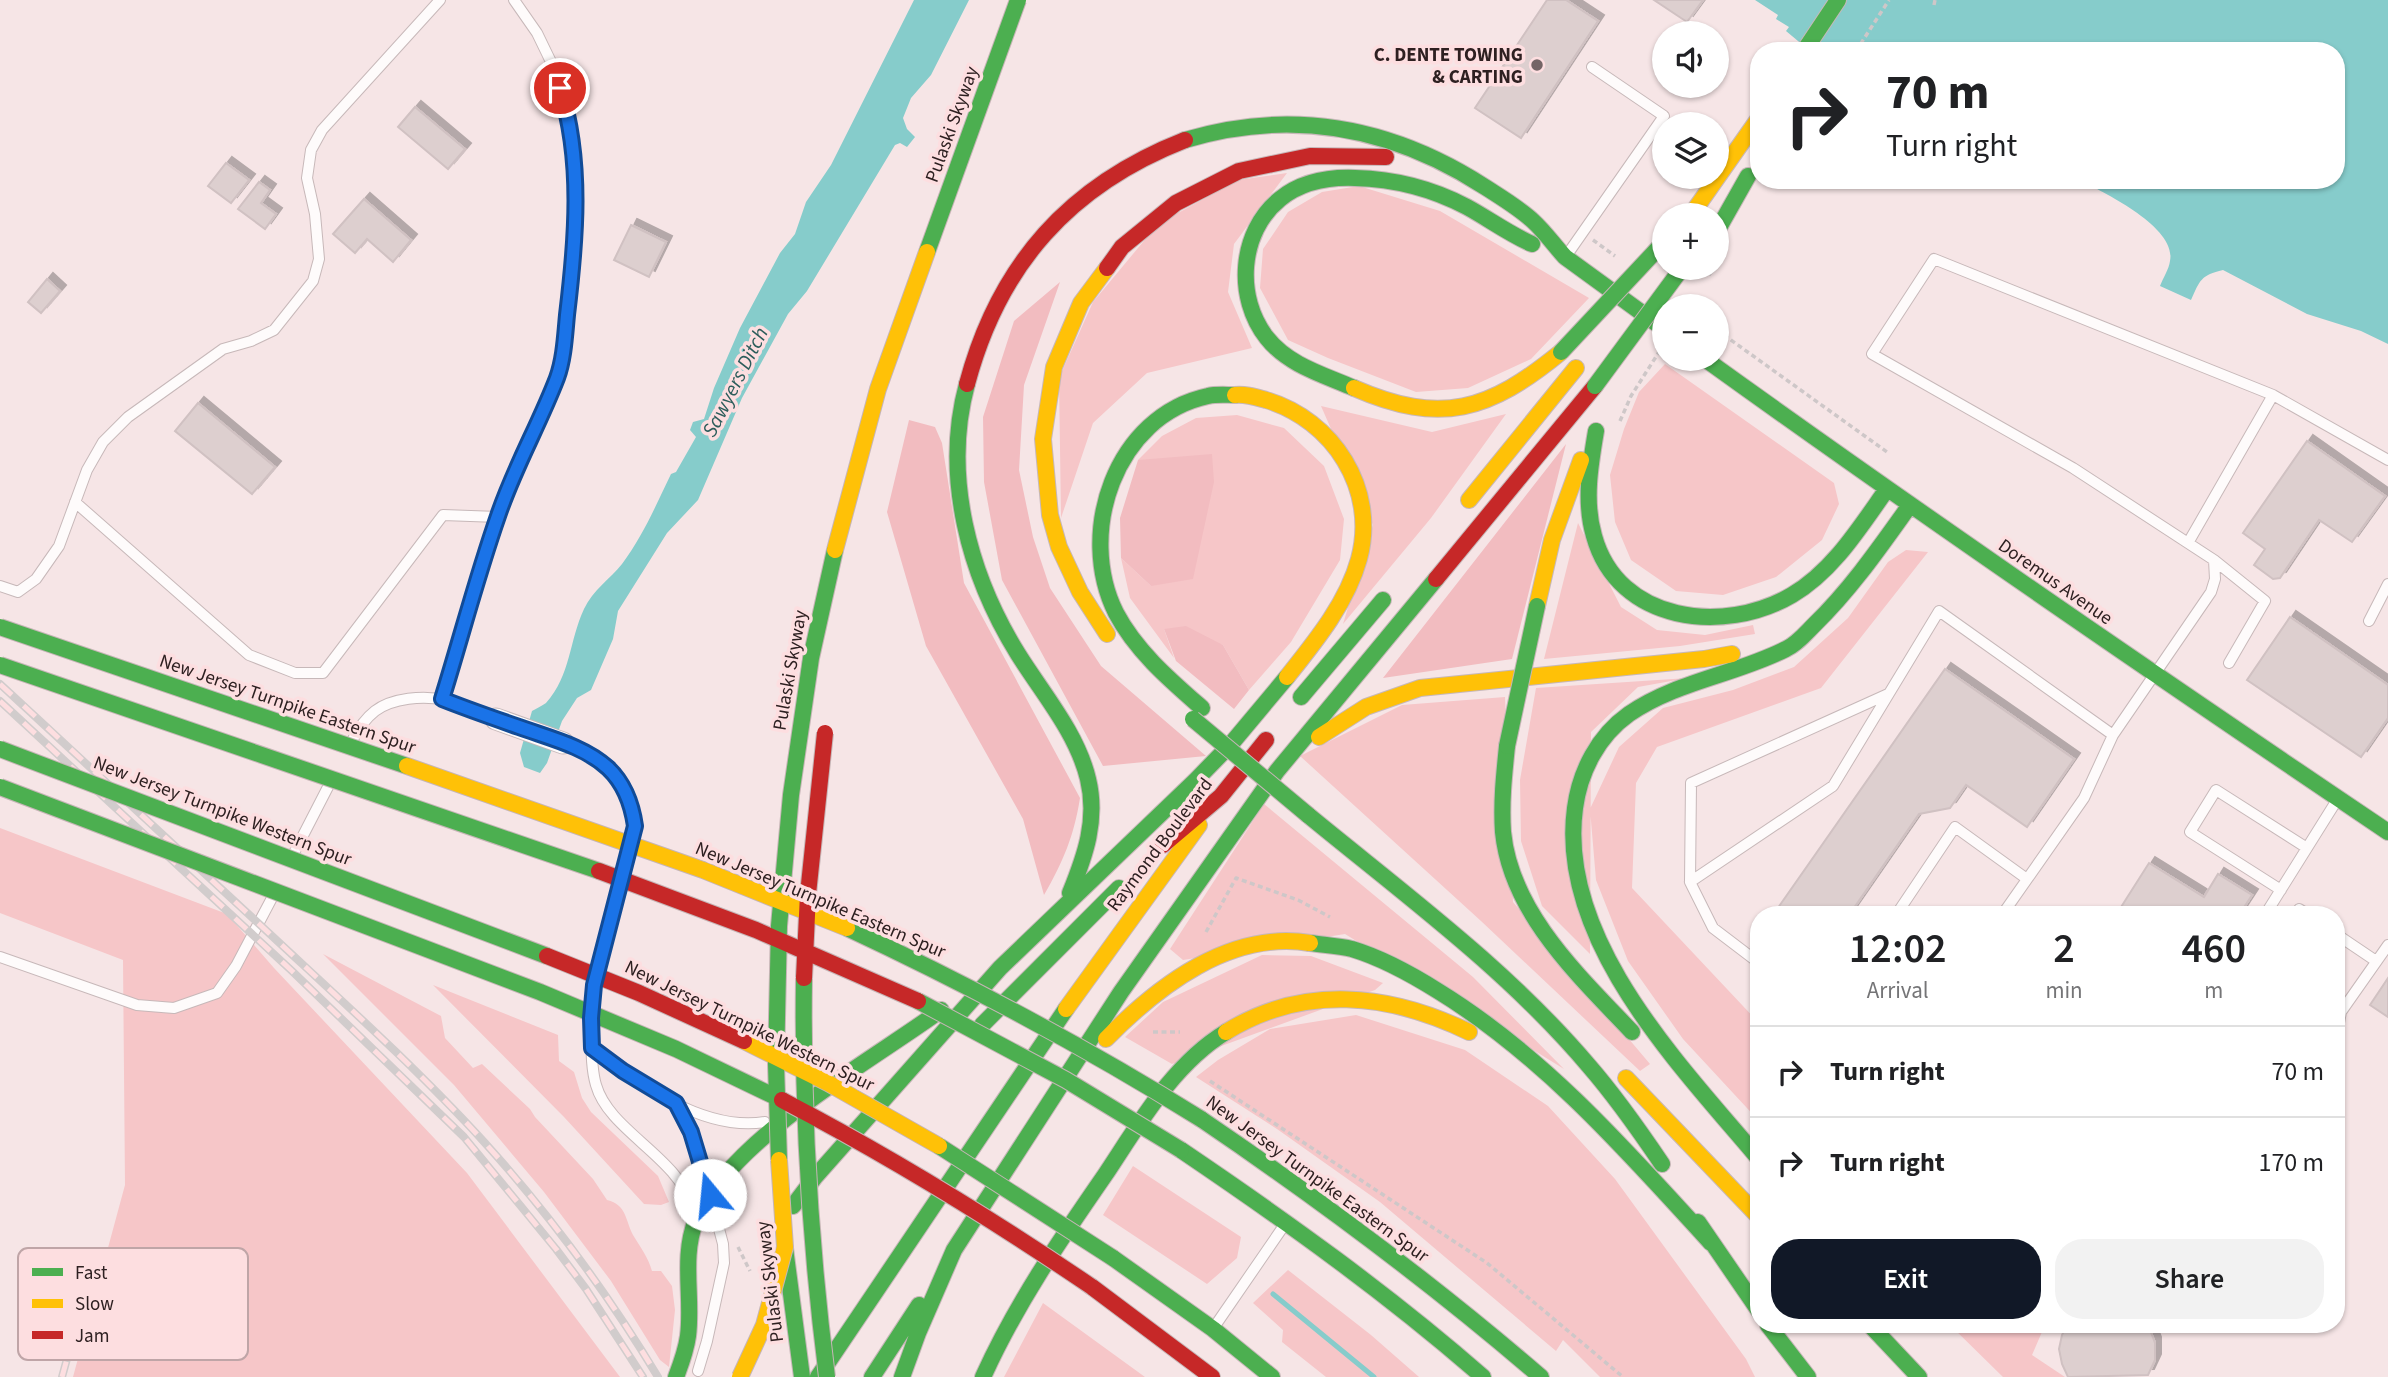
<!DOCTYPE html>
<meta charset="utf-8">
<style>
body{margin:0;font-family:"Source Sans 3",sans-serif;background:#f2f2f2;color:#202124;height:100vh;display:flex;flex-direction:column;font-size:26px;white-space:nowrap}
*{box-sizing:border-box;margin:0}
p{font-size:23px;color:#757577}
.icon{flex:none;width:38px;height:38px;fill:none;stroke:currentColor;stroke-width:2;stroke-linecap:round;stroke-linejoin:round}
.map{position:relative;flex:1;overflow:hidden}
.details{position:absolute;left:1750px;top:906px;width:595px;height:427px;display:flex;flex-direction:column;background:#fff;border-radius:28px;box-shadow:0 2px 5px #0004}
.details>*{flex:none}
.guide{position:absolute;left:1750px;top:42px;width:595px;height:147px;border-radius:28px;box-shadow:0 2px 5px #0004;background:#fff;color:#202124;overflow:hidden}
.controls{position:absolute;left:1652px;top:21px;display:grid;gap:14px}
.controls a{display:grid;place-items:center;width:77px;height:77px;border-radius:50%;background:#fff;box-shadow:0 2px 5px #0004;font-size:35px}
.pin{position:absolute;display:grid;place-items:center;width:60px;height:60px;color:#fff;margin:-30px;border:4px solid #fff;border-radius:50%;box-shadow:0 2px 7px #0007}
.me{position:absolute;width:77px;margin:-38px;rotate:343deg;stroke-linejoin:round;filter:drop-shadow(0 0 5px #0008)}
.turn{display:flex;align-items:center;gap:24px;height:147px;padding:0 21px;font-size:32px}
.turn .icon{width:91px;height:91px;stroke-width:2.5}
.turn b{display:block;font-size:49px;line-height:60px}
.eta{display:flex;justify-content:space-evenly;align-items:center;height:119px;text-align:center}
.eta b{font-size:42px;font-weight:600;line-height:49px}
.action{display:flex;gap:14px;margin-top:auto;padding:14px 21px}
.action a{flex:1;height:80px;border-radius:28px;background:#111827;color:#fff;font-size:28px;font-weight:600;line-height:80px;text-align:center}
.action a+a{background:#f2f2f2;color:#202124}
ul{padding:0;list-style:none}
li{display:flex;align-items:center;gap:21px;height:91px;padding:0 21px;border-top:2px solid #e0e0e0}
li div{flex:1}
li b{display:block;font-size:26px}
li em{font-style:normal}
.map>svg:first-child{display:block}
.green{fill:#f6c6c8}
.forest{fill:#f2bcc0}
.water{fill:#86cccb}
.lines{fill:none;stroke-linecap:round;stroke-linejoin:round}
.stream{stroke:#86cccb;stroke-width:5}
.building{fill:#ddcfcf;stroke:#d0c1c2;stroke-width:2;filter:url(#shadow)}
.lane-casing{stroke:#c7b8b9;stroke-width:12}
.street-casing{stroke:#c7b8b9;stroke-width:23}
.fast-casing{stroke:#c7b8b9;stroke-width:18}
.slow-casing{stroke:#c7b8b9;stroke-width:18}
.jam-casing{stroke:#c7b8b9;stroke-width:18}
.path{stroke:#cec7c8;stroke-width:3.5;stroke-dasharray:5 3.5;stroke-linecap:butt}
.lane{stroke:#fefbfb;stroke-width:10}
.street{stroke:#fefbfb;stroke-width:21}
.fast{stroke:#4caf50;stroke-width:16}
.slow{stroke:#ffc107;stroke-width:16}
.jam{stroke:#c62828;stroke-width:16}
.rail-casing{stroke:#d1cccc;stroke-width:8}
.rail{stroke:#fddee0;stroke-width:5;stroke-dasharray:16;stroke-linecap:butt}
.fast-bridge-casing{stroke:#c6b5b6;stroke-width:18;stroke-linecap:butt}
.slow-bridge-casing{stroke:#c6b5b6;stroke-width:18;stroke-linecap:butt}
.jam-bridge-casing{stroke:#c6b5b6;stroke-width:18;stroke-linecap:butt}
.fast-bridge{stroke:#4caf50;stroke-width:16}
.slow-bridge{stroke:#ffc107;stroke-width:16}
.jam-bridge{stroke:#c62828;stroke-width:16}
.route-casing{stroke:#114b97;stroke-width:18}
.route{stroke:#1a73e8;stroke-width:12}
.poi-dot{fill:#746566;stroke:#fddee0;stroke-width:2.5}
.labels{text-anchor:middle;stroke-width:7;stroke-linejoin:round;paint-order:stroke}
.poi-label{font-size:19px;font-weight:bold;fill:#2e2021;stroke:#fddee0;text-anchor:end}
.street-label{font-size:19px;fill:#2e2021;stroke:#fddee0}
.water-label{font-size:21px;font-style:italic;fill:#2d5d5b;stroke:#fddee0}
.key{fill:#fddee0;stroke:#bfa5a7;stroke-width:2}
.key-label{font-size:19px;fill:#2e2021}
</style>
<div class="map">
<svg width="2388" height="1377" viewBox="0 0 2388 1377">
<defs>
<filter id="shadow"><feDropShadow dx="6" dy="-6" stdDeviation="0" flood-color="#0004"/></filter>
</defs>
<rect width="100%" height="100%" fill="#f6e5e6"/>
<!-- green -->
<path class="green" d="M1287,173L1234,244L1228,292L1252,348L1147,373L1093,423L1061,518L1059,378L1093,302L1158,224L1238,180Z
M1359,186L1440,211L1589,298L1531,359L1468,388L1416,392L1328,358L1288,340L1260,288L1263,249L1288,212L1322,192Z
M1665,364L1834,483L1839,504L1822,540L1776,577L1723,595L1676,591L1631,560L1615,522L1610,475L1624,429L1639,392Z
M1321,406L1432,432L1506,414L1431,518L1343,624L1373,525Z
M1237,415L1284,428L1324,466L1344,519L1340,560L1291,642L1249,690L1223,645L1164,629L1174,658L1130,598L1121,558L1151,586L1138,460L1162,436L1196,418Z
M1578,523L1621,607L1657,630L1705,635L1753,625L1755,634L1680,646L1544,659Z
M1906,550L1928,552L1821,688L1657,747L1636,783L1632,888L1759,1023V1121L1683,1039L1628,961L1596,880L1590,809L1619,747L1663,708L1733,690L1794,667L1848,618L1888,562Z
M1688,678L1638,687L1591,732L1590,954L1542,906L1521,841L1520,780L1536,688Z
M1505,697L1513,902L1650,1064L1640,1071L1481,921L1300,756L1402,705Z
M1264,804L1473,977L1564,1069L1345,934L1183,960L1170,949Z
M0,828L227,914L274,968L467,1173L620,1377H73L125,1185L123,960L0,913Z
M323,954L441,1016L445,1038L473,1068L482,1064L530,1109L535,1117L593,1179L607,1200C627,1205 625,1220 633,1235C641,1248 648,1257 652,1271H661L672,1286L675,1310L669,1367L660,1360L611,1281L544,1192L454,1085Z
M1262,955L1311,956L1383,983L1375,990L1172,1064L1125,1037L1163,1002Z
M433,985L558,1035L559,1061L574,1072L582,1098L591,1112L658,1176L669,1202L661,1205L644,1204L564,1117Z
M1356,1015L1465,1050L1548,1106L1615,1179L1746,1359L1755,1377H1600L1563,1340L1556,1351L1380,1202L1277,1129L1196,1077L1218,1060L1270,1029Z
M1133,1166L1241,1237L1237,1258L1207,1284L1103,1215Z
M1288,1270L1371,1335L1419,1377H1326L1282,1342L1283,1330L1253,1303Z
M1043,1303L1145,1377H1004Z
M1950,1325H2045L2032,1355L2065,1377H2003Z"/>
<!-- forest -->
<path class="forest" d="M1060,282L1024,385L1019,470L1033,537L1050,588L1101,666L1206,756L1103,766L1002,580L984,482L983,417L1014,321Z
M909,420L935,427L942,443L964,583L1080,798C1074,836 1063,862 1044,895L1023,819L926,646L887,512Z
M1566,444L1512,659L1383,678Z
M1212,454L1214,482L1193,579L1151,586L1121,558L1120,518L1138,460Z
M1186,626L1223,645L1249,690L1234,709L1176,661L1164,629Z"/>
<!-- water -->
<path class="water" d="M914,0H969L931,75L911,98L903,118L907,129L915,137L907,147L900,143L895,145L807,291L788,314L742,398L698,500L667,533L618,611L613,639L591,690L577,698L562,721L547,763L540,773L524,767L520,753L532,711C537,708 542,706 546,703C571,675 569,641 584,609C593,590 610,579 622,564C643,536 656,505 671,474L676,472L696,437L690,430L693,422L704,419L714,388L740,328L780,253L795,234L806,202L831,165Z
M1755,0H2388V344L2361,331L2307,314L2223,270C2201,275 2200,280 2191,300L2160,286C2163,278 2169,269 2170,261C2177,227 2104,193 2080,180H2336V51H1810L1786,31L1789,27L1776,19L1778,15Z"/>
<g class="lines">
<!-- stream -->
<path class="stream" d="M1273,1294L1374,1377"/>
</g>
<!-- building -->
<path class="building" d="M1547,0H1566L1598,21L1521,138L1475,108Z
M1654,0H1703L1687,22Z
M415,107L465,149L448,169L398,127Z
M226,163L249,180L231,203L208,186Z
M259,182L270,190L261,203L276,214L265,229L238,209Z
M364,199L411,240L393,262L367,239L355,253L333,234Z
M631,225L666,242L649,277L614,260Z
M47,279L60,291L41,313L28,302Z
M198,403L275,467L252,494L175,431Z
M2307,441L2385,496L2352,542L2319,520L2280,578L2273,579L2254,565L2265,549L2243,533Z
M2290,617L2388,685V718L2361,757L2247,680Z
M1945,669L2074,759L2027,827L1966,785L1950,808L1919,814L1849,915H1773Z
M2149,863L2204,897L2218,874L2252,895L2239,915H2116Z
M1759,935V951L1751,946Z
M2388,978V1017L2370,1005Z
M2067,1325H2148L2155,1343V1360L2148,1375L2068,1377L2062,1364L2059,1349L2062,1335Z"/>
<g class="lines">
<defs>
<path id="lane" d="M1569,252L1664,116L1592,67
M75,502L249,655L295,673H323L443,515L498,517
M2188,543L2273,395L2388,460
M2214,560L2265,601L2229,663
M0,586L18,592L36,579L59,546L87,470L103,442L128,417L223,349L251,341L274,330L313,281L319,259L315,214L307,178L311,150L322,130L440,0
M2369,621L2388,584
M442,699L498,517L518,462L557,377L562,356L572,269L576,194L567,110L553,66L537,33L514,0
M352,741C357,731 366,718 375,711C392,698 424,695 444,700C462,705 479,713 496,719
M563,743C600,760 645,790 632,838
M294,853L330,783
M1690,882L1691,783L1888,694
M2281,890L2190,832L2216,790L2307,848
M2299,909L2309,915
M1896,915L1955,827L2027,879
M2002,915L2084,798L2113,735L2211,592L2215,579L2214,560L2073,468L1872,354L1934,259L2273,395
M2265,915L2337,800
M2336,934L2376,961
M0,957L137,1005L174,1008L217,993L236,966L273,896
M1759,963L1713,928L1690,882L1833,786L1939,611L2113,735
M598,970L620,884
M591,1020C592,1041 590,1065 596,1085C609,1131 677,1156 692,1206
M2336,1039L2341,1012L2388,945
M592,1048C639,1084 703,1132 765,1122
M676,1103L687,1122L706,1184
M1217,1323L1283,1227
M698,1371L707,1341L724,1263L723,1244L713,1206"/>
<path id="street" d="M496,719L563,743"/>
<path id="fast" d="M1804,51L1838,0
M1185,140C1292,108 1392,127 1485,187C1502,198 1519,208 1533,221C1545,232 1554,245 1565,257
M1717,231L1748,176
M1565,257L1664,329
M1705,359C1930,521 2158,677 2388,832
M967,384C942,476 969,575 1018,654C1043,694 1077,733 1088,779C1098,820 1085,856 1070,893
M1354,388C1324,375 1288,365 1267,338C1235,298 1239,232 1280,199C1301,182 1329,177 1355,178C1394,179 1433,189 1467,207C1489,219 1509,234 1532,244
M1596,431C1590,466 1584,502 1594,536C1618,623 1724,635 1792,595C1833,571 1860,527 1887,489
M1301,697L1383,600
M1202,708C1170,680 1136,651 1116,613C1076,533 1115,416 1208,396C1216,394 1226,395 1235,395
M1507,746C1504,775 1501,803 1503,832C1511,913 1579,976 1632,1032
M1308,815C1404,894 1508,970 1589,1066C1616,1097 1639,1130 1662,1164
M1310,943C1324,945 1339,946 1352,949C1382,958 1411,974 1438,991C1544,1056 1628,1152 1711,1243
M982,1025L1119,888
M1201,1119C1319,1199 1433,1284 1541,1377
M1181,1150C1286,1221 1388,1294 1483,1377
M1759,1159C1680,1065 1557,940 1575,808C1580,771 1598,736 1629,714C1677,681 1735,675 1786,649C1797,644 1805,634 1814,625C1851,589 1880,547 1910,505
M793,1206L815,1177L1000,968L1195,781L1231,744L1287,677
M1698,1222L1759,1311
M785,1248L802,1377
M1113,1258L1213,1329L1272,1377
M1768,1325L1808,1377
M1870,1325L1919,1377
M676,1377C681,1364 686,1351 688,1336C693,1298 681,1257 696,1220C729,1140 871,1061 941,1010
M818,1377L1066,1009
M872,1377L919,1305
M902,1377L918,1333L954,1250L1121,992L1277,771L1436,579
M983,1377C1016,1304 1060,1240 1105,1175C1139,1124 1173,1064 1226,1032"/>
<path id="slow" d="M1691,215L1759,118
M1354,388C1441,426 1489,411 1561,352
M1235,395C1246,394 1255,397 1266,400C1333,420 1378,489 1359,559C1347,603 1315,642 1287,677
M1469,500L1576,368
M1537,606L1552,540L1581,460
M1107,634L1080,592L1059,547L1050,515L1043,439L1054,367L1081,303L1107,268
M1319,737L1366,707L1420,688L1704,659L1732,654
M1066,1009L1199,825
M1226,1032C1304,984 1389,993 1469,1032
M1106,1039C1158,986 1230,930 1310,943
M1626,1078L1759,1217"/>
<path id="jam" d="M1107,268L1122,247L1176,203L1239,171L1310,156L1386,157
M967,384C999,264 1070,185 1185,140
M1436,579L1595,386
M1163,845L1221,796L1266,740
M1092,1287L1212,1377"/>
</defs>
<!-- lane casing -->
<use href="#lane" class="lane-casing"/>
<!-- street casing -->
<use href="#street" class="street-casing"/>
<!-- fast casing -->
<use href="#fast" class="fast-casing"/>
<!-- slow casing -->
<use href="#slow" class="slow-casing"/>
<!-- jam casing -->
<use href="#jam" class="jam-casing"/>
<!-- path -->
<path class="path" d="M1934,5L1935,0
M1856,51L1889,0
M1593,240L1615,256
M1709,275L1714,268
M1717,330L1887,452
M1620,421L1631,396L1659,352
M1206,932L1236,878L1298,900L1330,917
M1153,1032H1180
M1210,1081L1487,1263L1623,1377
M738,1247L750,1271"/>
<!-- lane -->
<use href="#lane" class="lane"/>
<!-- street -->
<use href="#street" class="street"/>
<!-- fast -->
<use href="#fast" class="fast"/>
<!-- slow -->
<use href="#slow" class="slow"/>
<!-- jam -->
<use href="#jam" class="jam"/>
<defs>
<path id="rail" d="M0,684C86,763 171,843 257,922C334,994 414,1065 485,1143C550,1215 608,1294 658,1377
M0,701L292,971L464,1137L556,1249L586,1289L643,1377
M62,1377L95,1257"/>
</defs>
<!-- rail casing -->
<use href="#rail" class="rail-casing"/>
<!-- rail -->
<use href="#rail" class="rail"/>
<defs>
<path id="fast-bridge" d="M927,252L1018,0
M1561,352L1664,242
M1595,386L1682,268
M0,627L407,766
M0,665L599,871
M1193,719L1308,815
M1507,746L1537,606
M0,749L547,956
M0,787L540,992L676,1049L782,1100
M847,928C969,985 1087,1048 1201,1119
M804,978C802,1112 810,1244 827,1377
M918,1001L1066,1080L1181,1150
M939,1146L1113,1258
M779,1160L776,1064L779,926L791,795L811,658L835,550"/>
<path id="slow-bridge" d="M835,550L878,389L927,252
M407,766L703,870L847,928
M744,1041L828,1083L939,1146
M740,1377L764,1325L785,1247L779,1160"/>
<path id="jam-bridge" d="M599,871L756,930L918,1001
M547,956L639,993L744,1041
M804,978L808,894L825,733
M782,1100C889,1156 992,1219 1092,1287"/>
</defs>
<!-- fast-bridge casing -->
<use href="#fast-bridge" class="fast-bridge-casing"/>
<!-- slow-bridge casing -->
<use href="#slow-bridge" class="slow-bridge-casing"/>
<!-- jam-bridge casing -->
<use href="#jam-bridge" class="jam-bridge-casing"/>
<!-- fast-bridge -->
<use href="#fast-bridge" class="fast-bridge"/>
<!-- slow-bridge -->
<use href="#slow-bridge" class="slow-bridge"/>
<!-- jam-bridge -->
<use href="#jam-bridge" class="jam-bridge"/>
</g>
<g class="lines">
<defs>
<path id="route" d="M560,88C583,161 576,240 567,315C565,336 564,359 557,378C539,425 514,468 498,516C477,576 461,638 442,699C467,709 493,718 519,727C549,738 584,746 608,768C625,784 632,805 635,826L594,985L591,1018L592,1048L623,1071L676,1103L691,1132L710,1195"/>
</defs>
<!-- route casing -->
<use href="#route" class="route-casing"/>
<!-- route -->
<use href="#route" class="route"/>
</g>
<!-- markers -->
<circle class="poi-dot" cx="1537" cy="65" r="7"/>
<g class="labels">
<!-- poi labels -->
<g class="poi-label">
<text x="1523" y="61">C. DENTE TOWING<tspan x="1523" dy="22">&amp; CARTING</tspan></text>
</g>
<!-- street labels -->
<g class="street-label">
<text transform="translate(951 124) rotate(-70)" y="7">Pulaski Skyway</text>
<text transform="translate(2056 581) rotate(35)" y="7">Doremus Avenue</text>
<text transform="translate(789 670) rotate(-80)" y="7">Pulaski Skyway</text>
<text transform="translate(288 703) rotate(19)" y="7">New Jersey Turnpike Eastern Spur</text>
<text transform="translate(223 810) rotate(21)" y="7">New Jersey Turnpike Western Spur</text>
<text transform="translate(1159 844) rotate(-53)" y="7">Raymond Boulevard</text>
<text transform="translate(821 899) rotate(23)" y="7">New Jersey Turnpike Eastern Spur</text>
<text transform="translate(750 1025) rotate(26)" y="7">New Jersey Turnpike Western Spur</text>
<text transform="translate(1318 1178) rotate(36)" y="7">New Jersey Turnpike Eastern Spur</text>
<text transform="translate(769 1282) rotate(-97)" y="7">Pulaski Skyway</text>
</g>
<!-- water labels -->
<g class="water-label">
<text transform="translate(735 382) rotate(-63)" y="7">Sawyers Ditch</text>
</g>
</g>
<!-- legend -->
<rect x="18" y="1248" width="230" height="112" rx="10" class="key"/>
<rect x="32" y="1268" width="31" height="8" fill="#4caf50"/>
<rect x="32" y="1299" width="31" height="9" fill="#ffc107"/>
<rect x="32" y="1331" width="31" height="8" fill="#c62828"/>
<g class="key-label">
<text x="75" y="1279">Fast</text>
<text x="75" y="1310">Slow</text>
<text x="75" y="1342">Jam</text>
</g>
</svg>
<div class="controls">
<a><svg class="icon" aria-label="sound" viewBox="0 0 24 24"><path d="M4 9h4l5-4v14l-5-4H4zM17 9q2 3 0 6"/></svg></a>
<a><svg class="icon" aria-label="layers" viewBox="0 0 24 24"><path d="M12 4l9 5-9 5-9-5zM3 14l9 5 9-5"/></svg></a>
<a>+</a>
<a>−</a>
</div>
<div class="pin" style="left:560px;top:88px;background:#d93025"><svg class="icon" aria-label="arrive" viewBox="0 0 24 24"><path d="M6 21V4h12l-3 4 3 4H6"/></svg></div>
<svg class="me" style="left:710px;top:1195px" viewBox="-20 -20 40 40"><circle r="19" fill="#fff"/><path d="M0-13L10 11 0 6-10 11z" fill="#1a73e8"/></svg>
<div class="guide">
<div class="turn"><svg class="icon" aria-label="right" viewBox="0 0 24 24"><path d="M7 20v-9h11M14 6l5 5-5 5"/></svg><div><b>70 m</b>Turn right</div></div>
</div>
<section class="details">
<div class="eta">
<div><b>12:02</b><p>Arrival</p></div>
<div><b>2</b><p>min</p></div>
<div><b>460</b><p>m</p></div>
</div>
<ul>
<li><svg class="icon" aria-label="right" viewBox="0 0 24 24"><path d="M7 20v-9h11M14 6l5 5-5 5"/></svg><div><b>Turn right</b></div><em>70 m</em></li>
<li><svg class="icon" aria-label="right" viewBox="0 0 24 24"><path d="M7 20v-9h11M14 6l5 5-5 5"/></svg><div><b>Turn right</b></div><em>170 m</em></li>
</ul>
<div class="action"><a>Exit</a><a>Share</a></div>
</section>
</div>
